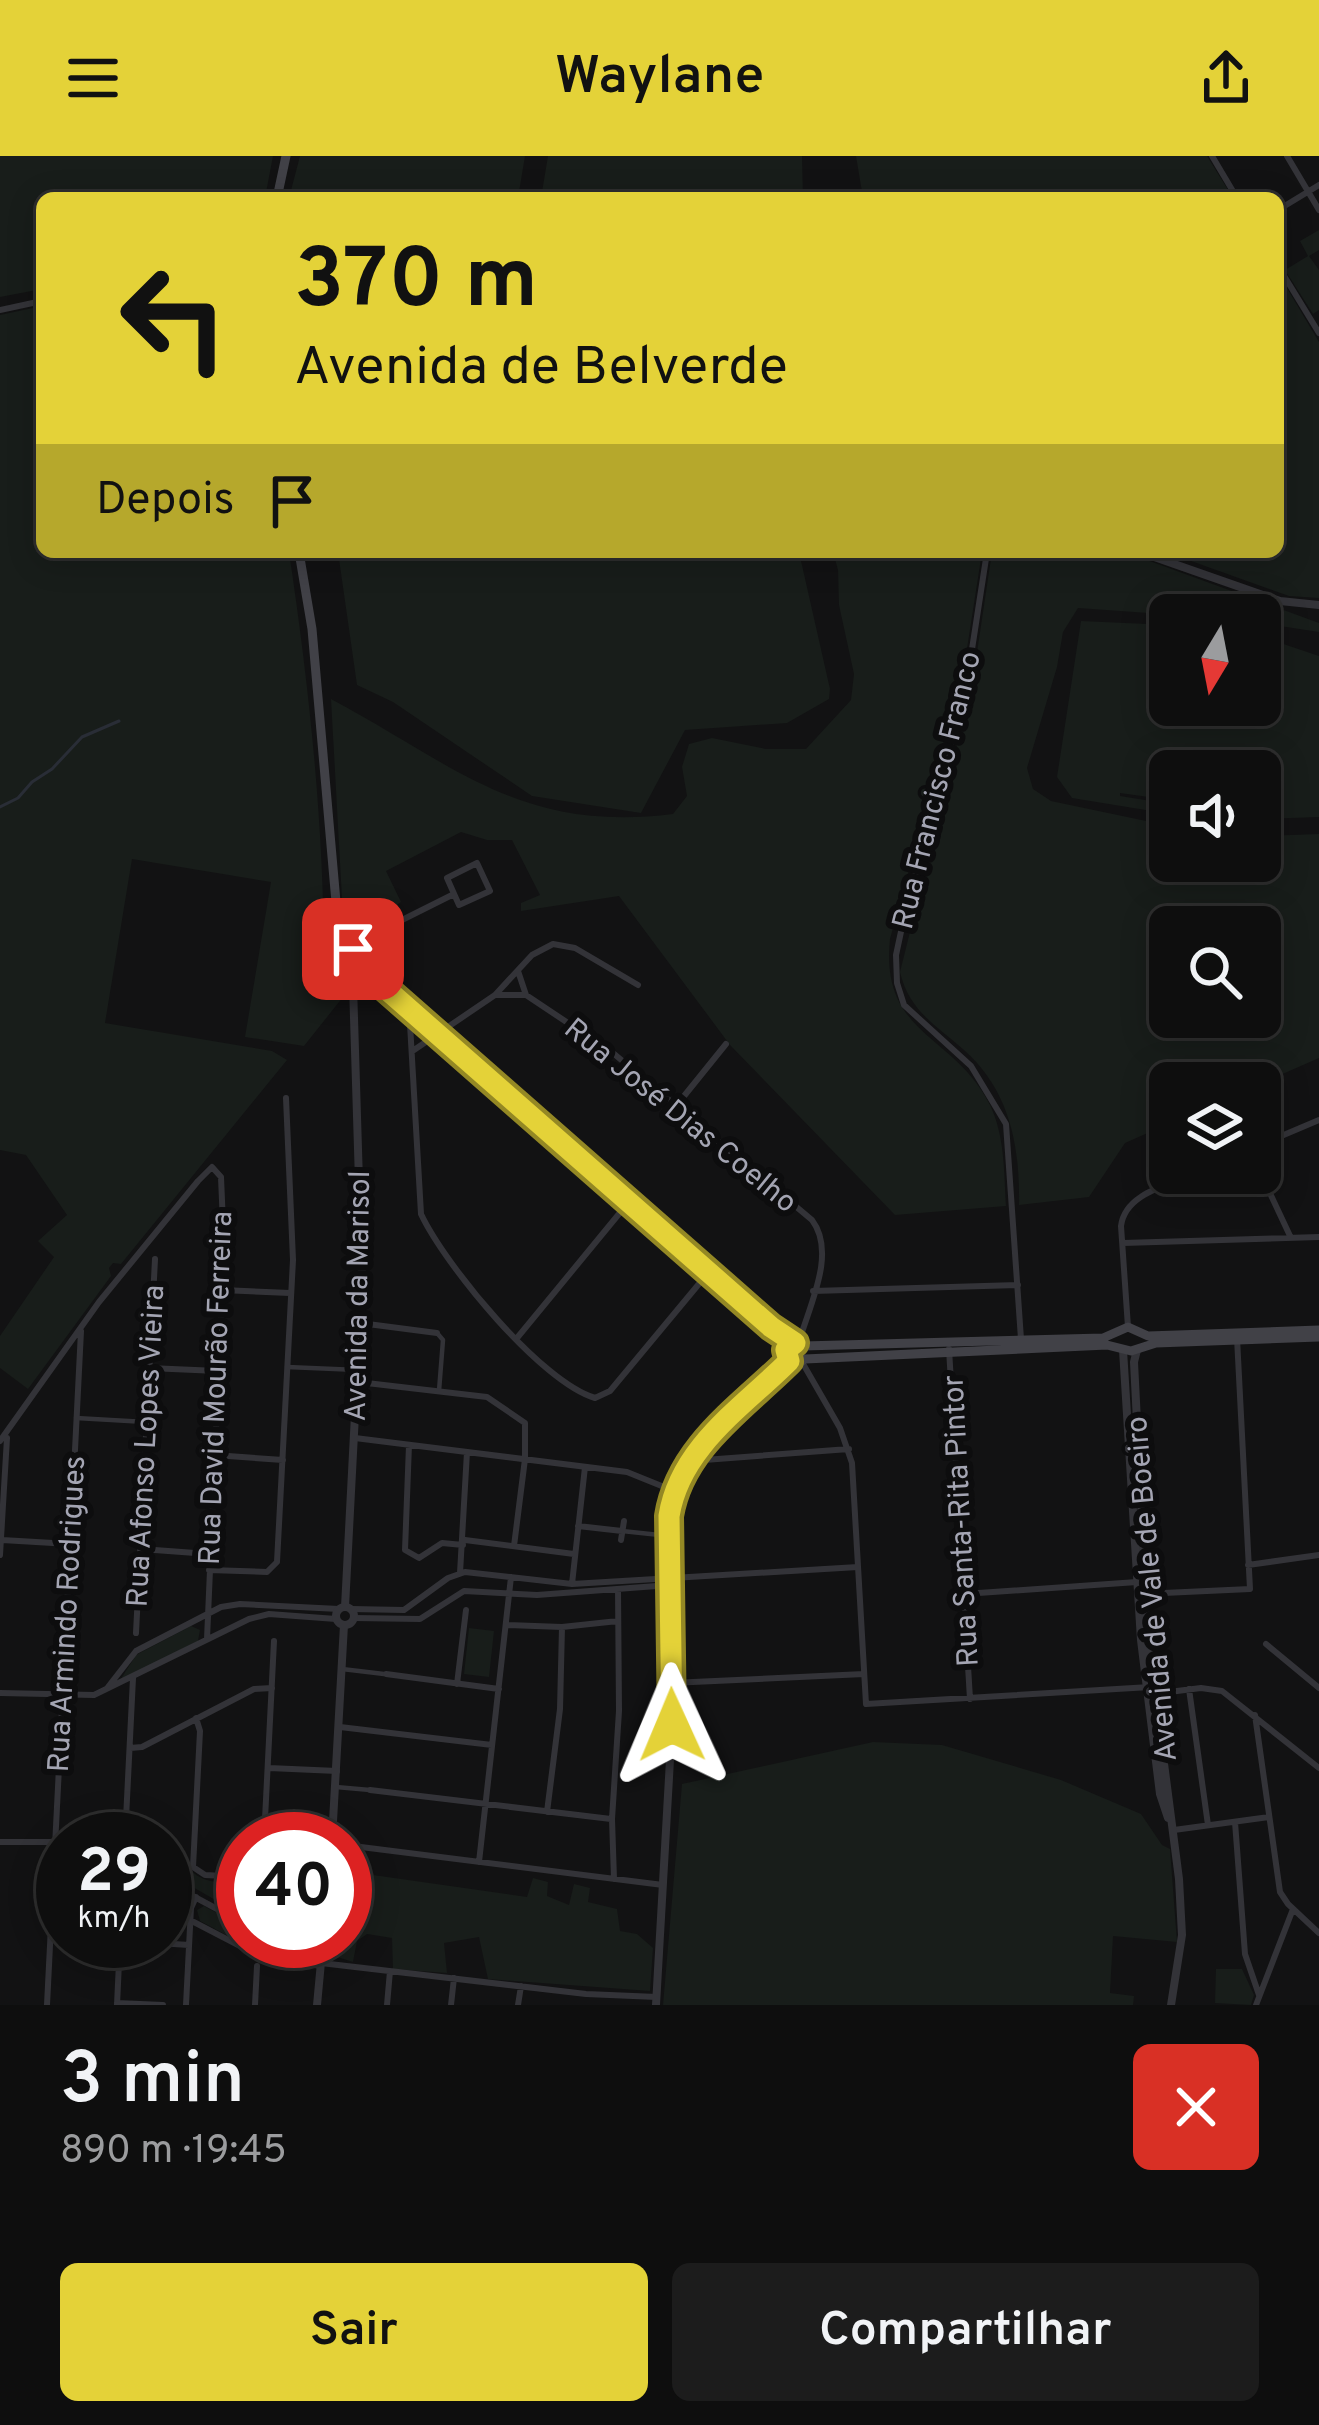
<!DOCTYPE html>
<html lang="pt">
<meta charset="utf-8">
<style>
body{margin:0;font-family:Overpass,sans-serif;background:#1c1c1c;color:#f1f3f6;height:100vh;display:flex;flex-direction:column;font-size:45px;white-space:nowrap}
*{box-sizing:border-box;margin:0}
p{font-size:39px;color:#9b9c9e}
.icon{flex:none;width:66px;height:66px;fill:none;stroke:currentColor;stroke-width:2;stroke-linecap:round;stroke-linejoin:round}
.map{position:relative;height:1849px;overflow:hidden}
.drawer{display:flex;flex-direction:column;background:#0e0e0e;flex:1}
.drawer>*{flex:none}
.top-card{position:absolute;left:36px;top:36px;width:1248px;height:366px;border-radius:18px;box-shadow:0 6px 30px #0003,0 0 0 3px #2e2e2e;background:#e4d238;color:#111;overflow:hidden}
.needle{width:78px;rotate:190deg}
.tools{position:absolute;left:1149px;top:438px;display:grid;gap:24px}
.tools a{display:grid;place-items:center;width:132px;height:132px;border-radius:18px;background:#0e0e0e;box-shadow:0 6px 30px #0003,0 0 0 3px #2e2e2e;font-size:60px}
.speed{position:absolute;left:36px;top:1656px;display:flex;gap:24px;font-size:60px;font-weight:700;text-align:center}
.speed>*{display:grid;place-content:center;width:156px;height:156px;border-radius:50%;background:#0e0e0e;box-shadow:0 6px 30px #0003,0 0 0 3px #2e2e2e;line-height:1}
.speed small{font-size:30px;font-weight:400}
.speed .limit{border:18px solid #d22;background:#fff;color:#111}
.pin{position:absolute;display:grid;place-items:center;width:102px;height:102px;color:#fff;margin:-51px;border-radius:24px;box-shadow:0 6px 18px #0006}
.me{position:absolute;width:132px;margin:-66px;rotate:359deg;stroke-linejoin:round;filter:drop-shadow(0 0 9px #0008)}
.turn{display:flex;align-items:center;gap:42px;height:252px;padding:0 60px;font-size:54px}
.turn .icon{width:156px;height:156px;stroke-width:2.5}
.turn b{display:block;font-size:84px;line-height:102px}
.then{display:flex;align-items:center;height:114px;padding:0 60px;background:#0003;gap:24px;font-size:45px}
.round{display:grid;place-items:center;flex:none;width:126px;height:126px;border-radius:18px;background:#1c1c1c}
.headline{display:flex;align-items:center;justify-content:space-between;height:204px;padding:0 60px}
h1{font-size:72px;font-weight:600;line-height:90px}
.button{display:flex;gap:24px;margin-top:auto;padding:24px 60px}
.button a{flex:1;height:138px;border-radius:18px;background:#e4d238;color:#111;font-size:48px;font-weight:600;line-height:138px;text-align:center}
.button a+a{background:#1c1c1c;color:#f1f3f6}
header{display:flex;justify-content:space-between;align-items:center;height:156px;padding:0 60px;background:#e4d238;color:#111;font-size:54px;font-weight:600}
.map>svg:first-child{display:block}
.green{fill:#181d1a;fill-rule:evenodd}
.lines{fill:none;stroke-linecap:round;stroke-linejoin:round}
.stream{stroke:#292d36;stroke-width:3}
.pedestrian{stroke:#333338;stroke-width:4.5}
.minor{stroke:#333338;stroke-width:6}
.tertiary{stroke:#333338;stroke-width:8}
.secondary{stroke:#414147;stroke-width:9}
.route-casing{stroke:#948824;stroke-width:30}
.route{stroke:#e4d238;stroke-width:21}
.labels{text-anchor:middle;stroke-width:12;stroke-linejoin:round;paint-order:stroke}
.street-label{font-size:30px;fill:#a4a5b3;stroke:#0d0d0e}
</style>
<header><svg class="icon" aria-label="menu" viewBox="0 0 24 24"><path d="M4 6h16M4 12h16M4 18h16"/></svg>Waylane<svg class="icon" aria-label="share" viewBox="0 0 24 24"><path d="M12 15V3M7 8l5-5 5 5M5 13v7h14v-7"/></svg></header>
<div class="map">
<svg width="1319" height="1849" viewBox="0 0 1319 1849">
<rect width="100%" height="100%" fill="#121213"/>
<!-- green -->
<path class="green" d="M0,0H273L265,42H42V133L0,141Z
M300,0H525L518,42H289Z
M548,0H802L803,42H541Z
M856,0H1207L1233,42H863Z
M1319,74V94L1309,100L1319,114V154L1313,158L1285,114L1308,100L1300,85Z
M1278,117L1319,186V442L1289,440L1166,396H1278Z
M42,150V396H289C310,536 325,680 324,821L343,841L304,890L245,881L271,726L132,703L105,867L272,895L287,904L121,1108L113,1107L109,1112L111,1120L28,1233L0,1212V1180L54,1101L38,1085L67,1059L26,999L0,994V159Z
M338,396H799L830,533L829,543L787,567L685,574L641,657L532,640L393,546L357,529Z
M833,396H982L964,512L890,783C880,880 954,877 990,949C1005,980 1004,1017 1006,1050L895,1059L730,889L619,740L521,755V747L540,739L512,684H487L461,676L386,715L401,746L364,772L352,774L342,743L331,543C455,609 520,677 673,658L687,640L682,611L689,588L712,582L766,593H806L851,544L854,518L839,449L838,414Z
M992,396H1125L1319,467V476L1260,467V459H1176L1078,452L1063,476L1057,511L1027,612L1033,633L1051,645L1170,670V705H1260V680L1319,678V902L1260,928L1170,927V967L1125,987L1089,1041L1019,1049C1020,990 1010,935 964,894C936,869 909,855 900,816L973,523ZM1170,771H1260V861H1170Z
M1081,465L1170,469V549H1260V480L1319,500V661L1260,663V615H1170V644L1120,637V640L1170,648V658L1072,642L1057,621Z
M191,1470L200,1474L198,1485L119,1526L136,1499Z
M469,1472L494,1475L489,1521L464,1518Z
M873,1586L942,1589L1061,1624L1141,1658L1162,1689L1170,1693L1177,1786L1113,1780L1110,1837L1134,1840L1133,1849H663L682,1628Z
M165,1706L188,1707C194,1729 225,1725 243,1730V1760L165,1715Z
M345,1715L527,1741L533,1722L548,1726L547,1740L569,1749L574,1728L590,1732L588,1746L617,1753L620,1775L637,1778L653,1792L650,1835L488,1823L479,1781L444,1787L447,1817L393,1813L392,1782L367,1778L357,1785L353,1806L331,1799L332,1785H345V1769L359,1767L364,1747L345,1744Z
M204,1750L243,1771V1785H255L260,1797L200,1765L197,1754Z
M1216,1813H1242L1254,1839L1251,1849L1215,1847Z"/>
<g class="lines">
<!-- stream -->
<path class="stream" d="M0,651L18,642L32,626L52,613L82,581L119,565"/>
<!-- pedestrian -->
<path class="pedestrian" d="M437,1177L443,1184L439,1235
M287,1211L358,1214
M76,1262L146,1266
M622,1375L669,1380
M342,1513L384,1518
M336,1631L370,1634"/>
<!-- minor -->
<path class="minor" d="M1212,0L1237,42
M1287,0L1319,54
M1278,54L1319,29
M1278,110L1319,177
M0,154L42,145
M987,396L966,532L905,757L896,799L897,827L904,849L971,910L1006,968L1021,1183
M477,707L490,735L459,749L447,722Z
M361,794L400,765L454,738
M518,815L526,839
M495,839H526L613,897L812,1064C837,1097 809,1150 799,1186
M410,868L421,1058C445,1109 541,1226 595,1242L610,1235L703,1123
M414,894L495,839L532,799L553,788L575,792L638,829
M676,950L726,888
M1260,989L1319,964
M1260,1016L1291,1082
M1123,1087L1319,1081
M222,1134L290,1137
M813,1135L1018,1129
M360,1167L437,1177
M1128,1171L1121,1070C1125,1037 1169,1029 1196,1017
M517,1182L623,1053
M949,1193L970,1543
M802,1206L840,1272L852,1307L866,1548L1150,1531
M149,1212L218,1215
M358,1226L487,1241L525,1267V1303L514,1390
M355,1282L627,1316L674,1335
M0,1285L99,1146L198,1025L212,1011L221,1021L224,1092L207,1483
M409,1289L405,1394L419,1402L442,1387L463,1389
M214,1299L283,1304
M691,1305L849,1293
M578,1370L622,1375
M2,1384L70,1388
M465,1384L574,1398
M621,1384L624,1365
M141,1393L209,1398
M0,1399L7,1282
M1248,1409L1319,1399
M209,1414L267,1416L277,1406L293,1104L286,942
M460,1417L467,1296
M572,1428L585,1311
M964,1438L1137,1426
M1142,1438L1250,1433L1237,1182
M351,1453L404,1454L448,1422L465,1416L572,1428L858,1411
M354,1462L420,1463L464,1435L537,1439L670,1429
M506,1469L562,1471L618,1465
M136,1477L155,1103
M1266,1488L1319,1532
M386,1518L499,1533
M671,1527L864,1518
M457,1528L466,1454
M108,1531L136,1495L221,1451L240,1448L339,1453
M1189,1533L1208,1669
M0,1537L94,1539L249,1463L269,1458L336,1463
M1153,1538L1201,1532L1222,1535L1319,1612
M1255,1559L1280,1736L1288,1748L1319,1777
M196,1562L200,1575L193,1711L205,1719L243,1721
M340,1571L492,1589
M130,1592L142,1591L254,1533L272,1532
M269,1612L337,1615
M370,1634L611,1663
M547,1656L560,1553L562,1471
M1235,1666L1245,1798L1259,1839
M1174,1674L1269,1661
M125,1683L133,1522
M264,1683L274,1485
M0,1686H63
M345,1689L663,1729
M479,1706L511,1421
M614,1723L612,1663L619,1555L618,1433
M165,1725L243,1767
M165,1751L261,1801L321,1810
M128,1785L189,1789
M277,1785L300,1797L322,1801
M321,1807L586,1838L657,1841
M117,1847L163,1849
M47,1849L81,1175
M117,1849L120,1785
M186,1849L191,1752L196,1741
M255,1849L257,1810
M387,1849L390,1815
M451,1849L454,1822
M518,1849L521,1830
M1256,1849L1293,1753"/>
<!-- tertiary -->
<path class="tertiary" d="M1140,396L1280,445L1319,449
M1123,1194L1141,1484L1160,1638L1168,1662
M1137,1194L1134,1206L1148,1484L1179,1723L1182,1779L1171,1849
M345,1451L362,1124L353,829
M336 1460a9 9 0 1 1 18 0a9 9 0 1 1-18 0Z
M332,1683L344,1469
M317,1849L323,1785
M656,1849L672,1569L671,1348C685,1287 746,1247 789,1205"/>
<!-- secondary -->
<path class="secondary" d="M277,42L286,0
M299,396L312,473L339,780L337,802
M339,760L358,792
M805,1203L799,1207L789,1205L776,1185L379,837L362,827L343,826L335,813L341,798L353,793L366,798L376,823L771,1171L803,1190L1103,1182L1128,1171L1148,1180L1319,1174
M805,1203L1107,1189L1131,1195L1156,1187L1319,1181"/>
</g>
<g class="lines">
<defs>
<path id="route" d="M353,793L366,798L376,823L385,832L771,1171L795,1187L786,1194L789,1205C743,1251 680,1291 669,1360L672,1569"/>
</defs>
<!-- route casing -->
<use href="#route" class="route-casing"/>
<!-- route -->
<use href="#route" class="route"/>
</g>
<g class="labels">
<!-- street labels -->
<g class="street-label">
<text transform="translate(936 634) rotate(-76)" y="10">Rua Francisco Franco</text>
<text transform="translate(681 959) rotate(39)" y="10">Rua José Dias Coelho</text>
<text transform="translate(357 1140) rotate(-89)" y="10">Avenida da Marisol</text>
<text transform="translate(215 1232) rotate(-88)" y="10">Rua David Mourão Ferreira</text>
<text transform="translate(145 1290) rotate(-87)" y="10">Rua Afonso Lopes Vieira</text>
<text transform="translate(960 1365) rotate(-93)" y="10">Rua Santa-Rita Pintor</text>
<text transform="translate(1151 1433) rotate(-95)" y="10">Avenida de Vale de Boeiro</text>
<text transform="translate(66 1458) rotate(-87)" y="10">Rua Armindo Rodrigues</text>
</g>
</g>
</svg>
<div class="tools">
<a><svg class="needle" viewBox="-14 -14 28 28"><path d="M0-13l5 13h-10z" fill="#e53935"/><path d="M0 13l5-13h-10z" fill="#9b9c9e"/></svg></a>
<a><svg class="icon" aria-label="sound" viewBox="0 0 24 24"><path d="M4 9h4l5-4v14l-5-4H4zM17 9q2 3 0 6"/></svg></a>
<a><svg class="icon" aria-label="search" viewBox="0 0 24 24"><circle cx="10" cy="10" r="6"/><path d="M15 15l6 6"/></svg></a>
<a><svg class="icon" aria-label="layers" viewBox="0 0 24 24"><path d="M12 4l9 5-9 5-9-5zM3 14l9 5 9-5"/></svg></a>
</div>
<div class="speed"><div>29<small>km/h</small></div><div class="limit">40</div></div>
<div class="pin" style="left:353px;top:793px;background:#d93025"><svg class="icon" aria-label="arrive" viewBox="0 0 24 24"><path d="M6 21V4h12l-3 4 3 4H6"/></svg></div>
<svg class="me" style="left:672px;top:1569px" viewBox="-20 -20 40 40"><path d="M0-17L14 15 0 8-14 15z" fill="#e4d238" stroke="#fff" stroke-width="4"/></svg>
<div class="top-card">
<div class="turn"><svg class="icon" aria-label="left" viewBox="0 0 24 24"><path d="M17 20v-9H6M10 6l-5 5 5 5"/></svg><div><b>370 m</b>Avenida de Belverde</div></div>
<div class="then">Depois<svg class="icon" aria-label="arrive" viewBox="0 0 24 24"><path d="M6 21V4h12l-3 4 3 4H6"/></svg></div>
</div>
</div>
<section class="drawer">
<div class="headline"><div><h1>3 min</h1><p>890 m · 19:45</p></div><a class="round" style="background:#d93025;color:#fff"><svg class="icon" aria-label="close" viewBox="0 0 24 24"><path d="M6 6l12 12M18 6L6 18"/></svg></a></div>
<div class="button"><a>Sair</a><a>Compartilhar</a></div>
</section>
